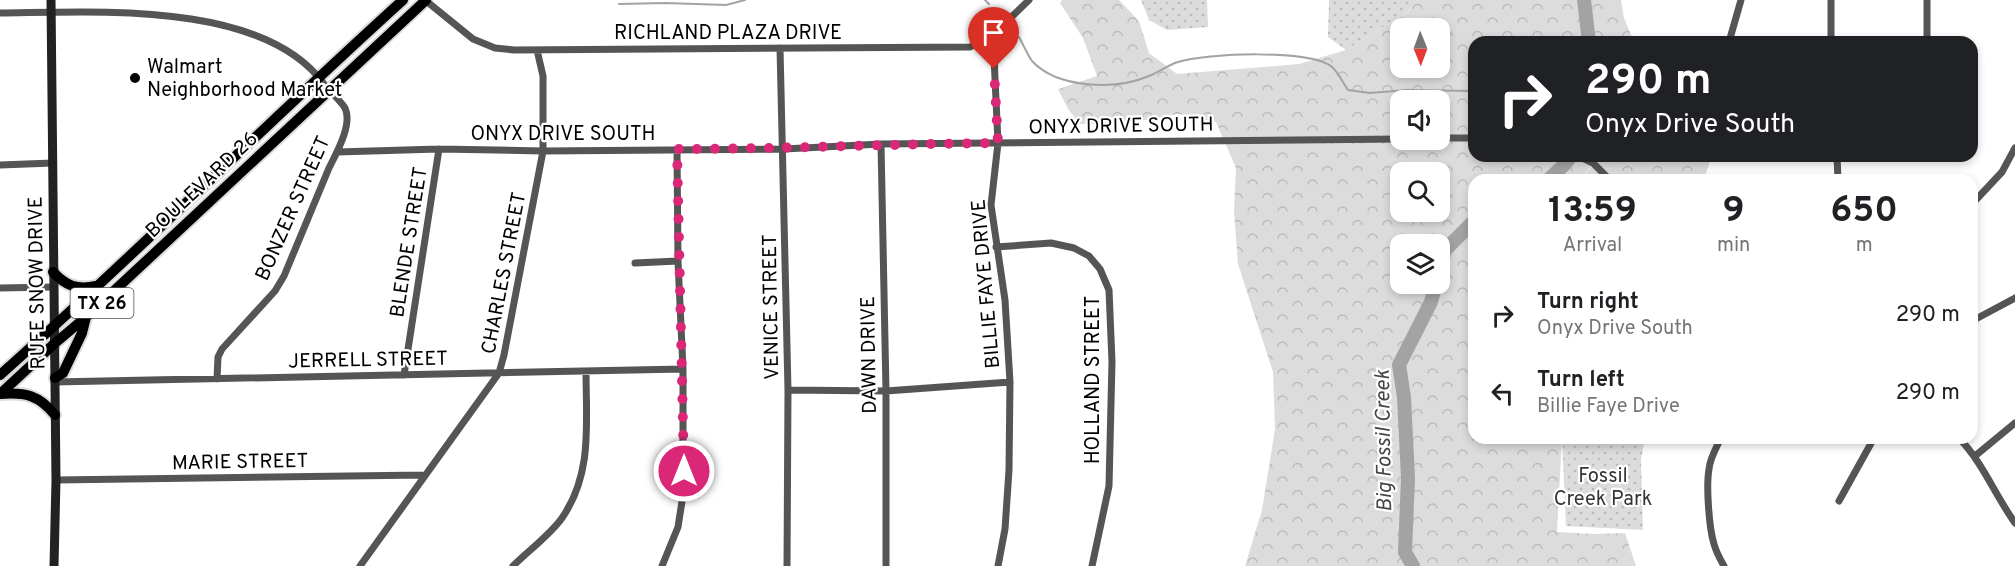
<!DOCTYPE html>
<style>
body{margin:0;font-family:Overpass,sans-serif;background:#f6f6f6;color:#202124;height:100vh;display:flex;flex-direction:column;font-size:22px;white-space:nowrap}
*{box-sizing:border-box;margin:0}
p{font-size:20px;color:#757577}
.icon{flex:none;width:33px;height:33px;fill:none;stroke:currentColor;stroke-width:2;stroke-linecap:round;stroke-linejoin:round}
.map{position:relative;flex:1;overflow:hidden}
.side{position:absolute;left:1468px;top:174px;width:510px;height:270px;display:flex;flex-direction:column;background:#fff;border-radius:18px;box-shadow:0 3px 9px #0003}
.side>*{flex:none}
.top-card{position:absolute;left:1468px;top:36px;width:510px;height:126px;border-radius:18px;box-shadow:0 3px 9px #0003;background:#202124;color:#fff;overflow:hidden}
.needle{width:39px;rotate:179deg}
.tools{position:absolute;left:1390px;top:18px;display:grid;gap:12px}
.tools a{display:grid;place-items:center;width:60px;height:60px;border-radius:12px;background:#fff;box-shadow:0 3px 9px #0003;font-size:30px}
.pin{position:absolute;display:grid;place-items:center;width:51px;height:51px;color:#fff;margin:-62px -26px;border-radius:50% 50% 50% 0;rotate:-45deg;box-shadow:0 0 6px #0007}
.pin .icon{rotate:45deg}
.me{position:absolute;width:66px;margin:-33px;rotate:0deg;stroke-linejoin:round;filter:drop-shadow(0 0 4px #0008)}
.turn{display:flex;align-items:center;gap:21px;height:126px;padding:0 18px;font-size:27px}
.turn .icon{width:78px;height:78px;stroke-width:2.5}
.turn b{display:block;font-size:42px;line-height:51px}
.eta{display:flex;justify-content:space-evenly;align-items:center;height:102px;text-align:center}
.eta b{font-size:36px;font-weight:700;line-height:42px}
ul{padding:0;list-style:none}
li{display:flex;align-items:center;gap:18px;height:78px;padding:0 18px}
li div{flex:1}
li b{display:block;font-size:22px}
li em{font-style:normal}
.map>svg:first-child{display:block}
.green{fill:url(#green-dots)}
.forest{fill:url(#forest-crowns);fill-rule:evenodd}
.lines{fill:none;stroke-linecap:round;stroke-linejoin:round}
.stream{stroke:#a3a3a3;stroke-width:2}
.river{stroke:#a3a3a3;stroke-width:14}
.primary-casing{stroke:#dbdbdb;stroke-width:14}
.street{stroke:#555;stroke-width:7}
.secondary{stroke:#222;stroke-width:9}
.primary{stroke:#000;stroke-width:10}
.route{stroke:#db2777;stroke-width:10;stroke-dasharray:0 18}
.poi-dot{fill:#000;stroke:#fff;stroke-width:2}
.labels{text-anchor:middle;stroke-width:4.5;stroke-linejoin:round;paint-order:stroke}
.shield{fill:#fff;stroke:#4c4c4c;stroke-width:1.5}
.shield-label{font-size:18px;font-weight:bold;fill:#000}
.street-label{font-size:20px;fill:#000;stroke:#fff}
.poi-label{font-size:20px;fill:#000;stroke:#fff;text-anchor:start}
.park-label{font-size:20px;fill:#333;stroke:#fff}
.water-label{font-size:21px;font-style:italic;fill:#444;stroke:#fff}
</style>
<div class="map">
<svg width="2015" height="566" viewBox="0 0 2015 566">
<defs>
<pattern id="green-dots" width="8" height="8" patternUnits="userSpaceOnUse" patternTransform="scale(1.5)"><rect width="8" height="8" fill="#dcdcdc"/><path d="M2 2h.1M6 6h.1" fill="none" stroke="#bbb" stroke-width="1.8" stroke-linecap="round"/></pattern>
<pattern id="forest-crowns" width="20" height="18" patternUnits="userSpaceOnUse" patternTransform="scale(1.5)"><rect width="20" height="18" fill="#dcdcdc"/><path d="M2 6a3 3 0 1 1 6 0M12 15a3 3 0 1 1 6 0" fill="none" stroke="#bbb"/></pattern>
</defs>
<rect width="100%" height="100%" fill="#fff"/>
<!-- green -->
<path class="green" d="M1141,0H1207L1208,27L1167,30L1149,20Z
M1329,0H1418L1406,13L1346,50L1328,37Z
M1593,165L1608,180H1581Z
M1562,438H1645L1641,460L1643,530L1566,526Z"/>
<!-- forest -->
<path class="forest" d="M1062,0H1119L1139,21L1149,53L1177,74L1299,64L1346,50L1406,13L1418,0H1621L1624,18L1634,42H1474V156H1712L1705,176L1700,180H1611L1593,164L1580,180H1474V438H1562L1557,532L1594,534L1625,533L1636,566H1245L1262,510L1275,429L1273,372L1238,264L1234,211L1236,168L1216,122L1178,114L1128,123L1080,124L1068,109L1058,89L1097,76L1083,38L1060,3ZM1401,28H1440V68H1401ZM1401,100H1440V140H1401ZM1401,172H1440V212H1401ZM1401,244H1440V284H1401Z"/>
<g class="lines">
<!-- stream -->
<path class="stream" d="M985,0L989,4
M619,4L665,3L726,5L745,0
M1019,37C1023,44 1027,54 1032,61C1058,89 1116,90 1149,76C1159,72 1168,65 1178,62C1205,53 1311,49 1332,67C1338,72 1343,83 1348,90L1370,93L1407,90L1474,91"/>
<!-- river -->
<path class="river" d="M1584,0L1589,42
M1548,180L1564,165L1571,156
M1440,269L1445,250L1474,221
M1413,566L1405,552L1408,478L1404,397L1399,365L1431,302L1436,284"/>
<defs>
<path id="primary" d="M53,272C66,286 77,290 96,286
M0,375C137,253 267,123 403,0
M55,378L63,373L82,333L86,317
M0,394L54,344L86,317L426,0
M0,394C25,392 39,395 55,415"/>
</defs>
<!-- primary casing -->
<use href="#primary" class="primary-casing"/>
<!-- street -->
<path class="street" d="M425,0L473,39L495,48L514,50L970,47L993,35L1029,0
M1927,0V42
M0,13C94,12 263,0 324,84C330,92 340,100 345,108C353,124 336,154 329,168L284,276L275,291L222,349L218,357L217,379
M993,35L998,143L991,205L1005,300L1010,382L1009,470L1005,529L998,566
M1729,42L1741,0
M1831,42V0
M780,48L788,390L787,566
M1440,138H1474
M881,144L886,391V566
M337,152L439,149L543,151L784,149L881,144L1401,139
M1578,156L1593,163L1610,180
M1837,156L1838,180
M0,165L53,163
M1972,204L2002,172L2015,148
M996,247L1051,243L1074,248L1089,256L1100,269L1109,290L1112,362L1109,486L1092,566
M635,263L678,261
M0,288L54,287
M1972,321L2015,298
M404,375L439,149
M55,382L683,369
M788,390L886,391L1010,382
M1721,438C1716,448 1710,458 1709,469C1706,486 1709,528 1714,544C1716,552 1720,559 1724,566
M1959,438C1983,463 1995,495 2015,523
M1975,456L2015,423
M56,480L424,475
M1839,501L1874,438
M360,566L499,373L504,355L543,151V76L537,50
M513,566C527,552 551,534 562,518C593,473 586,423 586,371
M662,566L678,527L683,495V369L678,261L677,149"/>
<!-- secondary -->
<path class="secondary" d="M51,0L56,480L54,566"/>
<!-- primary -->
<use href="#primary" class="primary"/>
</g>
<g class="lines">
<!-- route -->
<path class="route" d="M684,471L677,149C784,149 891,144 998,143L994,69"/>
</g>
<!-- markers -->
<circle class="poi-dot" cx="135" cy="78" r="6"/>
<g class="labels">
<!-- shield labels -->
<rect class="shield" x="70.5" y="288" width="63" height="30" rx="4.5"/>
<g class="shield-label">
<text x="102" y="309">TX 26</text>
</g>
<!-- street labels -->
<g class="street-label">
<text x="728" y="39">RICHLAND PLAZA DRIVE</text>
<text transform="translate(1121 125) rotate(-1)" y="7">ONYX DRIVE SOUTH</text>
<text x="563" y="140">ONYX DRIVE SOUTH</text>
<text transform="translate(201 184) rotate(-43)" y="7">BOULEVARD 26</text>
<text transform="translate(292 208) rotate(-66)" y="7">BONZER STREET</text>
<text transform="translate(408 242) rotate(-81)" y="7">BLENDE STREET</text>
<text transform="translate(503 273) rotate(-79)" y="7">CHARLES STREET</text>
<text transform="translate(36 283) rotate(-91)" y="7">RUFE SNOW DRIVE</text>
<text transform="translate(985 284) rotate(-95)" y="7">BILLIE FAYE DRIVE</text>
<text transform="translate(770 307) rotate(-91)" y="7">VENICE STREET</text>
<text transform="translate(868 355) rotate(-91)" y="7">DAWN DRIVE</text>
<text transform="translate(368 359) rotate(-1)" y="7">JERRELL STREET</text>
<text transform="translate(1092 380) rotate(-90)" y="7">HOLLAND STREET</text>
<text transform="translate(240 461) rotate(-1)" y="7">MARIE STREET</text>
</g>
<!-- poi labels -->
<g class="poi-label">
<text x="147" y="73">Walmart<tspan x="147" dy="23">Neighborhood Market</tspan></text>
</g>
<!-- park labels -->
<g class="park-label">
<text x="1603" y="482">Fossil<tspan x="1603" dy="23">Creek Park</tspan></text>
</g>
<!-- water labels -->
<g class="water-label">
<text transform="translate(1383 441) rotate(-91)" y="7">Big Fossil Creek</text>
</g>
</g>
</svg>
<div class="tools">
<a><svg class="needle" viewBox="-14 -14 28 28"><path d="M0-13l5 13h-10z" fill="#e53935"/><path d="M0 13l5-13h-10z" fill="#757577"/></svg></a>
<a><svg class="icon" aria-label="sound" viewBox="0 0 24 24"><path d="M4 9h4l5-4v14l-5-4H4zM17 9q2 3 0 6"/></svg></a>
<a><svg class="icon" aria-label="search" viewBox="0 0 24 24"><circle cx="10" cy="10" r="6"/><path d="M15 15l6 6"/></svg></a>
<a><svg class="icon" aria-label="layers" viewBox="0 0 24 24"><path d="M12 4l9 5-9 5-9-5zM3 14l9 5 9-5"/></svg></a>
</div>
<div class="pin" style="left:994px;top:69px;background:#d93025"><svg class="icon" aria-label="arrive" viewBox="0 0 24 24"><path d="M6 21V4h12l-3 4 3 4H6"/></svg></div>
<svg class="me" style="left:684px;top:471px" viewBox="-20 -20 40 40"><circle r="17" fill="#db2777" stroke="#fff" stroke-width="3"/><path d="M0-11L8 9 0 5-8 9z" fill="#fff"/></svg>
<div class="top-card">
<div class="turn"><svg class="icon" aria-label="right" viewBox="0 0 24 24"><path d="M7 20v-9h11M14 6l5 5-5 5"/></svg><div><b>290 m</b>Onyx Drive South</div></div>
</div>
<section class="side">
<div class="eta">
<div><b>13:59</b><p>Arrival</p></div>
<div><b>9</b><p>min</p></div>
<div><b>650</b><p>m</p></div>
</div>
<ul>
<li><svg class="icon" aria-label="right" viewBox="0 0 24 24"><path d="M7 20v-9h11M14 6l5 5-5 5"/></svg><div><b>Turn right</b><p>Onyx Drive South</p></div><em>290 m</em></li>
<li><svg class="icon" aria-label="left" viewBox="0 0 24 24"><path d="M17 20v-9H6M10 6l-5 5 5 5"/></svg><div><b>Turn left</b><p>Billie Faye Drive</p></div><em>290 m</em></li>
</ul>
</section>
</div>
